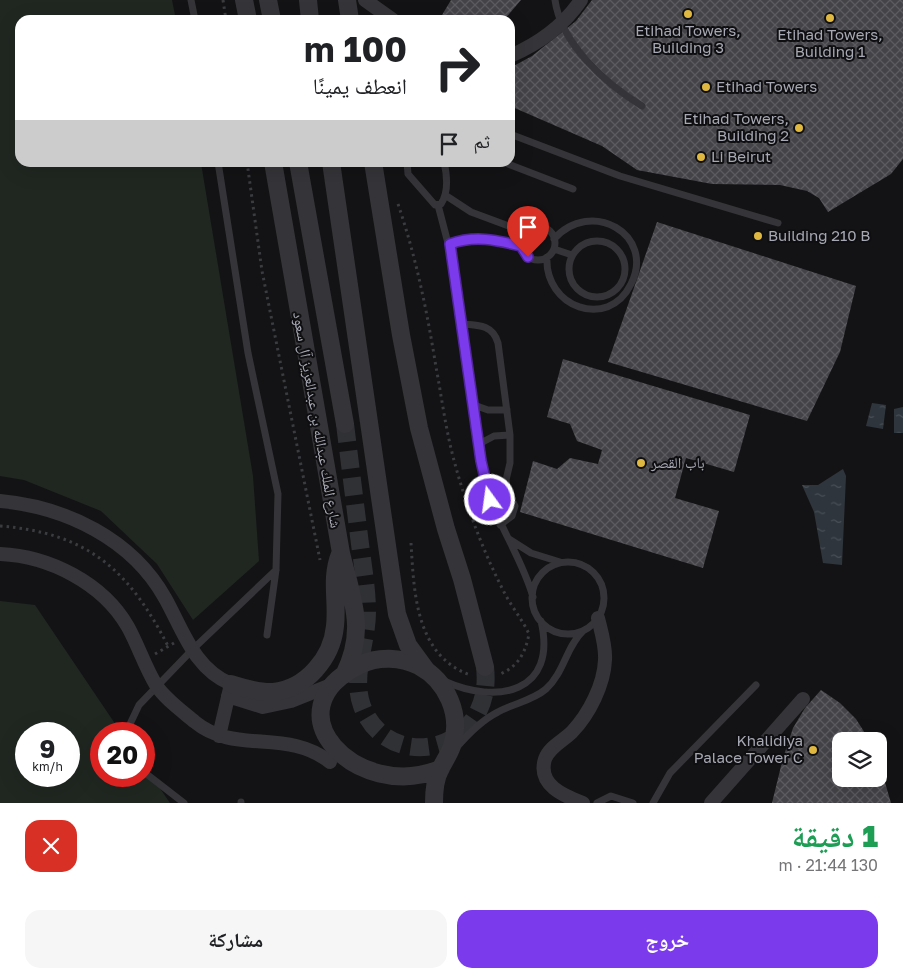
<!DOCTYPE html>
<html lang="ar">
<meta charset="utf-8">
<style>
body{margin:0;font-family:"Golos Text","Noto Naskh Arabic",sans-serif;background:#f6f6f6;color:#202124;direction:rtl;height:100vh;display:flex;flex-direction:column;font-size:19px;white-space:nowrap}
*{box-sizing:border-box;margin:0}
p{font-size:16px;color:#757577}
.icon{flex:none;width:28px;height:28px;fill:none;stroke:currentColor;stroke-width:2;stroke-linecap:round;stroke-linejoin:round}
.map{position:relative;height:803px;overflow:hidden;direction:ltr}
.panel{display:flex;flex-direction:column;background:#fff;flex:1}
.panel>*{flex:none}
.banner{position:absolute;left:15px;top:15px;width:500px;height:152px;border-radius:15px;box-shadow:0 5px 20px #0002;direction:rtl;background:#fff;color:#202124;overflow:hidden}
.tools{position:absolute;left:832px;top:732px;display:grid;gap:10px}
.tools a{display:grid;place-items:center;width:55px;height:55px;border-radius:10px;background:#fff;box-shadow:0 5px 20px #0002;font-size:25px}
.speed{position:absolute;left:15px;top:722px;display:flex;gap:10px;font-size:25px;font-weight:700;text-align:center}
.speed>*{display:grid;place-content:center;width:65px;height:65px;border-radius:50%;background:#fff;box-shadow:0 5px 20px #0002;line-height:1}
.speed small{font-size:12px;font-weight:400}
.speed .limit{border:8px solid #d22;background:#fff;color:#111}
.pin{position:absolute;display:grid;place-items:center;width:42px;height:42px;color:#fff;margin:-51px -21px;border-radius:50% 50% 50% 0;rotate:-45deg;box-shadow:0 0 5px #0007}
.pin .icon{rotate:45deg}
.me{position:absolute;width:55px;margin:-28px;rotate:346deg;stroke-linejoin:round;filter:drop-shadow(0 0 4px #0008)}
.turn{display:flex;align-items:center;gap:18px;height:105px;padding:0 25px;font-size:22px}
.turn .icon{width:65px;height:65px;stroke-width:2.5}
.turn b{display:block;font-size:35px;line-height:42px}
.then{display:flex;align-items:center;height:48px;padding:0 25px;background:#0003;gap:10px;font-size:19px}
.round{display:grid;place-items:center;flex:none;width:52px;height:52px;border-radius:15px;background:#f6f6f6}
.overview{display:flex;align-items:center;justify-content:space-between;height:85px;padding:0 25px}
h1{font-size:30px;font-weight:800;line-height:38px;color:#1e9e55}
.cta{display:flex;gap:10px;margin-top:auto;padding:10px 25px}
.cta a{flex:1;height:58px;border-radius:15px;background:#7c3aed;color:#fff;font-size:20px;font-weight:800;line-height:58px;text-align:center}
.cta a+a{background:#f6f6f6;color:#202124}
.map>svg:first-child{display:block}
.green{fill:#202721;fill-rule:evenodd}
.water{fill:url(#water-ripples)}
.building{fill:url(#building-cross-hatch)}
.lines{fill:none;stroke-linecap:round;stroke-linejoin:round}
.tertiary-tunnel{stroke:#303135;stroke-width:18;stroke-dasharray:18 9;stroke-linecap:butt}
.path{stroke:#3b3c40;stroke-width:3;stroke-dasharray:2.5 4;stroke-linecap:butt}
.service{stroke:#353539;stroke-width:7}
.minor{stroke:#353539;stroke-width:14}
.tertiary{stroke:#353539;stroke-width:18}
.route-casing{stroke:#51269a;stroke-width:12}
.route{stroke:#7c3aed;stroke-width:9}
.poi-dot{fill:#dfb841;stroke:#0f0e10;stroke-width:2}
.labels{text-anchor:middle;stroke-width:4;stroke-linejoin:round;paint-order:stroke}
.poi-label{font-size:15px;fill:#a6a9b4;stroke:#0f0e10;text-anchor:start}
.street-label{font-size:15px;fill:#a6a9b4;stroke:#0f0e10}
</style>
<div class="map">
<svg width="903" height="803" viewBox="0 0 903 803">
<defs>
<pattern id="water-ripples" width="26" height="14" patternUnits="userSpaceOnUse" patternTransform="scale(1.25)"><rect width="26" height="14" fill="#2e353c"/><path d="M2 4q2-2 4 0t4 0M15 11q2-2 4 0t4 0" fill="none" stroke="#494f56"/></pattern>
<pattern id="building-cross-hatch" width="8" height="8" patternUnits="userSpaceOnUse" patternTransform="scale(1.25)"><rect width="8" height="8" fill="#434348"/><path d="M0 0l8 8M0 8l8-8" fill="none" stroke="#5b5b60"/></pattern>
</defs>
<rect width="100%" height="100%" fill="#131315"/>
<!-- green -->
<path class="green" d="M0,0H172L176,20H20V162L201,163L253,476L259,561L193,620L157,564L101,511L24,480L0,476Z
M0,601L35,605L122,734H101V776H144V765L170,803H0ZM26,734H69V776H26Z"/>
<!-- water -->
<path class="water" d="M872,403L886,405L883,429L866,426Z
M903,407V433H894V409Z
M843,469L846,476L842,565L823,563L814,512L802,485H818Z"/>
<!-- building -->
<path class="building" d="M451,0H521L504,20H447L442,15Z
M592,0H903V159L891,174L828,212L819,198L807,191L780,185L712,184L637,170L602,146L510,106V68L532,56L576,21Z
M657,222L856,286L840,352L807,421L608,362Z
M563,359L750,415L734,472L686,458L675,498L719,511L703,568L520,512L533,461L557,469L570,458L598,464L602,450L577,441L570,424L547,417Z
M821,690L840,703L856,719L870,741H841V779H879V762L891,803H772L783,758L793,728L805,708Z"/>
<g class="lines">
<!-- tertiary-tunnel -->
<path class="tertiary-tunnel" d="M345,424C350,464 355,504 360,544C363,567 367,590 367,612C367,643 351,676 362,706C388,776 495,753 485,667"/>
<!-- path -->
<path class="path" d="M223,0L226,20
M247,162L262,271L320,560
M398,204C416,257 427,311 436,367C442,399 446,432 455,464C467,508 483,551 504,592C511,606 522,619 529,634C525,654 518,667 498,675
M0,526C88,533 129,570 168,646
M411,543C414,591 415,655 470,675
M155,654L174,643"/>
<!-- service -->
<path class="service" d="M191,0L195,20
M555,0C561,44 606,84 642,106
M510,134L620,176L778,223
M218,162L248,353L278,494L276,570L267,635
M407,162L408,174L435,205L441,204C449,192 447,175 444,162
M503,162L573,189
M445,195L471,212L525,232
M438,205L455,270L487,488C498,526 522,558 533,597
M521 243a17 17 0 1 1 34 0a17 17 0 1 1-34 0Z
M569 269a28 28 0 1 1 56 0a28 28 0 1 1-56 0Z
M450,244C475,235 496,240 521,246
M554,249L572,255
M547,257C544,307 608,331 631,284C656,235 591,197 554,239
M463,324C479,325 493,325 498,343L510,435V463L506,480L508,492L515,506L512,516L500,525
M474,405L488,410H507
M479,444L494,436L510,435
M509,539L531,553L560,562
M532 598a36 36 0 1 1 72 0a36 36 0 1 1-72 0Z
M444,681C497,705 558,693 541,621
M130,734V724L139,705L192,650L276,570
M457,747C469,733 482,720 498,712C514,703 532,701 546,689C564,673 566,647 583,631
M144,772L184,803
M241,803V802
M597,803L611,796L633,803
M653,803L670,773L756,685"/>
<!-- minor -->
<path class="minor" d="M365,0L393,20
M510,56C538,44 564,25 581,0
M0,501C66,507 132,539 165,598C183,630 194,669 231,684L219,736
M0,554C49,556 103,583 128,627C138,645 145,667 156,685C165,699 182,711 195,722C235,755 287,728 330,762
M228,696L263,707L291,701L336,683
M583,803C564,796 537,785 545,759C549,747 563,741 572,732C589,714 604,685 605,660C606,646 601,631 598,618
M711,803L803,699"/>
<!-- tertiary -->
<path class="tertiary" d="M244,0L248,20
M268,0L272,20
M308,0L310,20
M347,0L350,20
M273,162L341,553C352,599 367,630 344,675
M298,162L345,424
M331,162L397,614L408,645L427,671
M373,162L401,335L419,428L446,529L462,579L485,667
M231,684C244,688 259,693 273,692C306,689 332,658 335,626C338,601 330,579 340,554
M434,803C434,793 435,779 440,770C444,761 449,755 452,746C462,715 447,681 419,666C401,657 378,656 360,665C267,710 357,803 440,769"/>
</g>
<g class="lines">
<defs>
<path id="route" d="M490,500L481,461L450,244C475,235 496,240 521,246L528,257"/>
</defs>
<!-- route casing -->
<use href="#route" class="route-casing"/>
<!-- route -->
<use href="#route" class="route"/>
</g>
<!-- markers -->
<g class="poi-dot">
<circle cx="688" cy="14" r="5"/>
<circle cx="830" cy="18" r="5"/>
<circle cx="706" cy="87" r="5"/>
<circle cx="799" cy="128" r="5"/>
<circle cx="701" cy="157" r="5"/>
<circle cx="758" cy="236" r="5"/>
<circle cx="641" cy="463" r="5"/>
<circle cx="813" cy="750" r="5"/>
</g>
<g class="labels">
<!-- poi labels -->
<g class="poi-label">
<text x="688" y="36" text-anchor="middle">Etihad Towers,<tspan x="688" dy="17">Building 3</tspan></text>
<text x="830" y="40" text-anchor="middle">Etihad Towers,<tspan x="830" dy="17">Building 1</tspan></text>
<text x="716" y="92">Etihad Towers</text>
<text x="789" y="124" text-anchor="end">Etihad Towers,<tspan x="789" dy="17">Building 2</tspan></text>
<text x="711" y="162">Li Beirut</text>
<text x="768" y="241">Building 210 B</text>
<text x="651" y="468">باب القصر</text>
<text x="803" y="746" text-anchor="end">Khalidiya<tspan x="803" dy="17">Palace Tower C</tspan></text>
</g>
<!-- street labels -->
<g class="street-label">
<text transform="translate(317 420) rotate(80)" y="5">شارع الملك عبدالله بن عبدالعزيز آل سعود</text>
</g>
</g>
</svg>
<div class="tools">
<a><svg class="icon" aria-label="layers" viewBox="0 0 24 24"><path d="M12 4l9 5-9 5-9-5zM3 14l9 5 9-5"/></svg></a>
</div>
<div class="speed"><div>9<small>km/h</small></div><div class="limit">20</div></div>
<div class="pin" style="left:528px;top:257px;background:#d93025"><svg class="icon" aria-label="arrive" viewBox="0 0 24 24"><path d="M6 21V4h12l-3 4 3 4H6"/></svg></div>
<svg class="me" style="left:490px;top:500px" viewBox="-20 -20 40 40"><circle r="17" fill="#7c3aed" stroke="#fff" stroke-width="3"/><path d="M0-11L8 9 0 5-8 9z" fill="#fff"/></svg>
<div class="banner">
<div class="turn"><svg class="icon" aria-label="right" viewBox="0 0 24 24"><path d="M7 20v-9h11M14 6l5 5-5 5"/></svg><div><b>100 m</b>انعطف يمينًا</div></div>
<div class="then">ثم<svg class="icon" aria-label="arrive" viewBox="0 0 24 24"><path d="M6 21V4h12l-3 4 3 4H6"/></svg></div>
</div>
</div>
<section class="panel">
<div class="overview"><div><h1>1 دقيقة</h1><p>130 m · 21:44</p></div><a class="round" style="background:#d93025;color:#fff"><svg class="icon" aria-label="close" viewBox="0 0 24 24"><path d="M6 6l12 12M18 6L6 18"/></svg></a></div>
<div class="cta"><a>خروج</a><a>مشاركة</a></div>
</section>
